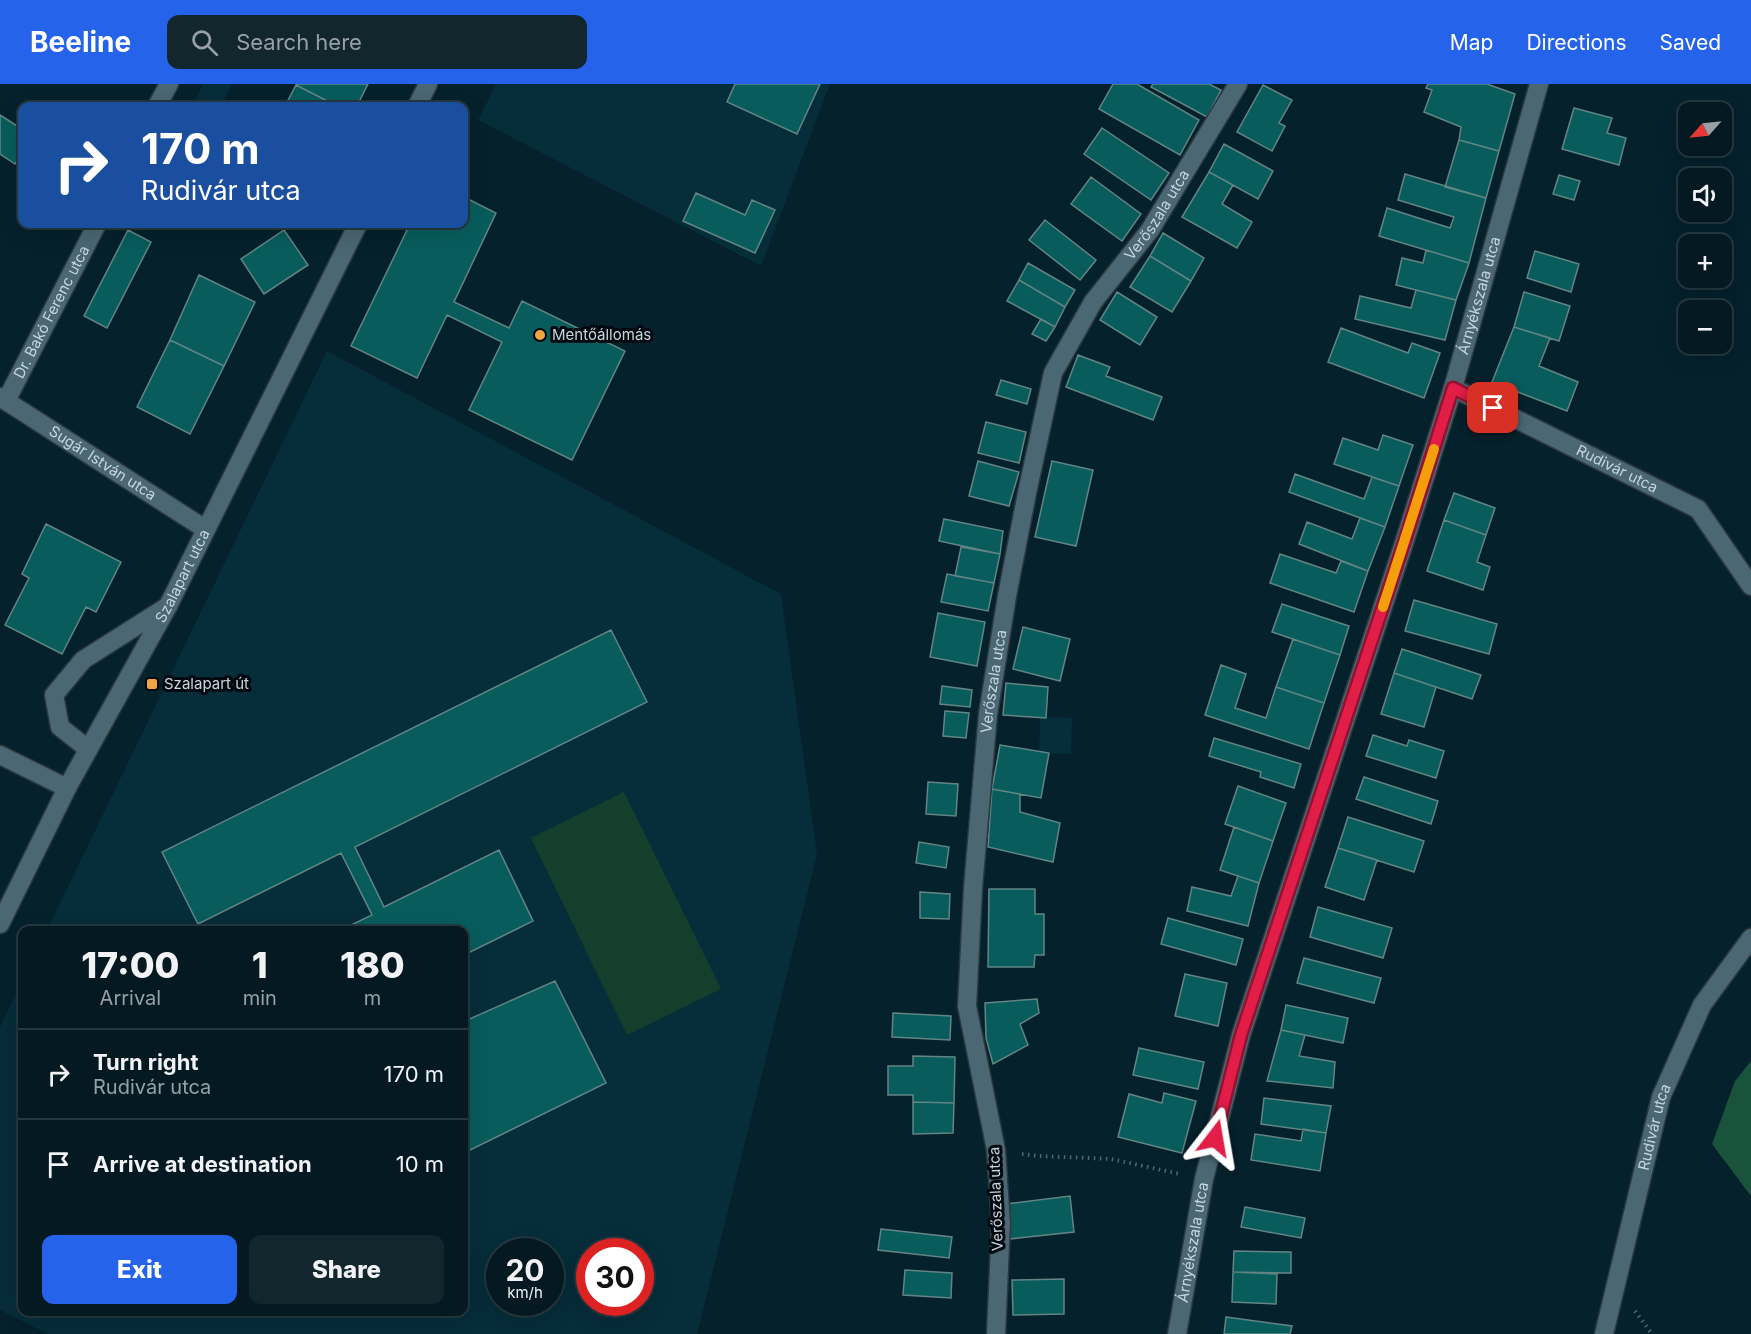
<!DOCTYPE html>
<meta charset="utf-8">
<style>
body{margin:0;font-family:Inter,sans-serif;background:#12262e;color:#f1f3f6;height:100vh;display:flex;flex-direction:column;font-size:22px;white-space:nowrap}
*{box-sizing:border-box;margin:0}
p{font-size:20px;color:#97a0a5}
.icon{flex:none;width:33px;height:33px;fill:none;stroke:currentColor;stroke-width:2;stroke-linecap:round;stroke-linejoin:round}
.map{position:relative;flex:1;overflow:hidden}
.details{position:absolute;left:18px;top:842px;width:450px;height:390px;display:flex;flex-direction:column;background:#041921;border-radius:12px;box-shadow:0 6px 24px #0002,0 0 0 2px #25383f}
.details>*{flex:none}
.banner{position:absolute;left:18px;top:18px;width:450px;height:126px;border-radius:12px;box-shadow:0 6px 24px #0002,0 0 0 2px #25383f;background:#1a4fa0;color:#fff;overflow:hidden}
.needle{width:39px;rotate:243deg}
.buttons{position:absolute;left:1678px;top:18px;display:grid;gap:12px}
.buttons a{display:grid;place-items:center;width:54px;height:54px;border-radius:12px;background:#041921;box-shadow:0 6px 24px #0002,0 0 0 2px #25383f;font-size:30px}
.speed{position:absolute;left:486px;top:1154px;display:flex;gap:12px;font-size:30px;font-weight:700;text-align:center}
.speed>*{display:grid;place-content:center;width:78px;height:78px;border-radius:50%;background:#041921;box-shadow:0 6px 24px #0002,0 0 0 2px #25383f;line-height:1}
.speed small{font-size:15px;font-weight:400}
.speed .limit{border:9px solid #d22;background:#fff;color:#111}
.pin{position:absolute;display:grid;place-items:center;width:51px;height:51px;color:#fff;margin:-26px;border-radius:12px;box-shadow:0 3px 9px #0006}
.me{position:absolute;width:66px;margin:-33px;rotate:14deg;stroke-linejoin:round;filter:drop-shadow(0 0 4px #0008)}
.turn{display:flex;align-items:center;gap:21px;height:126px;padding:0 24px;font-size:27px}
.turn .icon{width:78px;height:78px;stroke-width:2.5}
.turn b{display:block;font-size:42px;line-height:51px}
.eta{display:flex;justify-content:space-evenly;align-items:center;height:102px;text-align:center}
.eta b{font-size:36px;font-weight:800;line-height:42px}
.cta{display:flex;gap:12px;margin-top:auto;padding:12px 24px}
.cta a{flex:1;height:69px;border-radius:12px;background:#2563eb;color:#fff;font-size:24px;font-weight:800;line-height:69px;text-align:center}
.cta a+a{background:#12262e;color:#f1f3f6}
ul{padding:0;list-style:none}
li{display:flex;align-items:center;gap:18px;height:90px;padding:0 24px;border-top:2px solid #25383f}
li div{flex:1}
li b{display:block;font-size:22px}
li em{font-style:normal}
header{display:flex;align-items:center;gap:36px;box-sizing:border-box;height:84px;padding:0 30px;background:#2563eb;color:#fff}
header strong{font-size:28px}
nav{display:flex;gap:33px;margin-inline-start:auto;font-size:21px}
.search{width:420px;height:54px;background:#12262e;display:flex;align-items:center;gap:15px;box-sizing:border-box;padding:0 21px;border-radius:12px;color:#97a0a5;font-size:22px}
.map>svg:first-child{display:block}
.built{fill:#062d3a;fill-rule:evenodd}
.green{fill:#153f2d}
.forest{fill:#1a533c}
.building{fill:#085c5c;stroke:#628584;stroke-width:1.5}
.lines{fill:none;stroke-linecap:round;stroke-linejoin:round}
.lane-casing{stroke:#2c373e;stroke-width:21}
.street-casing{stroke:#2c373e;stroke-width:21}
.path{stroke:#516871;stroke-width:4;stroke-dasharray:1.5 4.5;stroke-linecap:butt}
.lane{stroke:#4a6773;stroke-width:18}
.street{stroke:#4a6773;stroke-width:18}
.route-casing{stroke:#92132f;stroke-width:15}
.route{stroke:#e11d48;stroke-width:10}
.slow{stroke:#f59e0b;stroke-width:10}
.poi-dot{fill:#f3a442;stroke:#02090e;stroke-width:2}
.labels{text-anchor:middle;stroke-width:6;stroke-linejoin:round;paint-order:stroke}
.street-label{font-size:15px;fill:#c6d5dc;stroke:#02090e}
.poi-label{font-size:15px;fill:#c6d5dc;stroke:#02090e;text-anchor:start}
</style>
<header>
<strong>Beeline</strong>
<div class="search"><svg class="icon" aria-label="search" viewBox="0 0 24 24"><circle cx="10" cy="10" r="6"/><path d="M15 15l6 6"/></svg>Search here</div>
<nav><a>Map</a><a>Directions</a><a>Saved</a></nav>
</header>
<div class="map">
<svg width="1751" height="1250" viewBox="0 0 1751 1250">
<rect width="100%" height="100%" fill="#05212c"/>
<!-- built -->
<path class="built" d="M203,0H232L221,22H202L194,18Z
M496,0H830L761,182L478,36Z
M327,267L781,510L817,770L697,1250H48L0,1226V943L22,897V1227H464V846H47ZM500,1167H550V1218H500ZM590,1167H640V1218H590Z
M1040,633L1072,634L1071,670L1039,669Z"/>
<!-- green -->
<path class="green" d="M624,708L721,905L627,951L531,754Z"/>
<!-- forest -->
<path class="forest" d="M1751,977V1112L1712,1060L1735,997Z"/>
<!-- building -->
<path class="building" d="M297,0H368L357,22H337L296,1Z
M735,0H820L797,50L727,18Z
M1113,0H1137L1199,36L1180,71L1099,25Z
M1153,0H1209L1221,6L1207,33L1151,3Z
M1428,0H1487L1515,10L1499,67L1459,56L1461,43L1424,28L1432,6L1426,4Z
M296,1L337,22H285Z
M1263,1L1292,16L1279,39L1285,42L1272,67L1237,48Z
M1574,24L1612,34L1607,49L1626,54L1619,81L1562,65Z
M0,31L22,45V69L15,80L0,70Z
M1102,44L1169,89L1151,116L1084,70Z
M1459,56L1499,67L1486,114L1445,103Z
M1224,60L1273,87L1258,115L1209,88Z
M1209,88L1233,101L1222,120L1252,138L1237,164L1182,133Z
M1405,90L1486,114L1469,179L1379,152L1387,124L1450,144L1454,133L1398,116Z
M1559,91L1580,97L1574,116L1553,110Z
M1091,93L1141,130L1122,157L1071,120Z
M696,109L745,131L752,116L775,126L755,169L683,137Z
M464,113L496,129L454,218L509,244L522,217L625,267L572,376L469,326L502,258L447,231L417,294L351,262L410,140H464Z
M1045,136L1096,176L1080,196L1029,156Z
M128,146L151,158L107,244L84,232Z
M284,146L308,181L264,210L241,175Z
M1163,149L1204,174L1191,197L1150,172Z
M1426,166L1469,179L1456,216L1396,201L1402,174L1423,179Z
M1535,167L1579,180L1571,208L1527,194Z
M1150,172L1191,197L1172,228L1130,203Z
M1028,179L1075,206L1065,223L1019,196Z
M199,191L255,218L224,282L170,256Z
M1019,196L1065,223L1055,243L1007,217Z
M1416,206L1456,216L1445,256L1355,235L1360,212L1411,224Z
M1117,208L1157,233L1140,261L1100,236Z
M1524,208L1570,222L1559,257L1514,243Z
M1041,235L1055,243L1046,257L1032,250Z
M1514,243L1550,254L1539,282L1578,298L1567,327L1492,298Z
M1341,244L1408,269L1412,259L1440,269L1424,314L1328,278Z
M170,256L224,282L190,350L137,323Z
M1078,271L1110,283L1106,292L1162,313L1153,336L1066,303Z
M1001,296L1031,305L1027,320L996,311Z
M986,338L1026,348L1019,379L978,369Z
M1383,351L1413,361L1399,402L1334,380L1343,354L1378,366Z
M978,377L1019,388L1009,422L969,412Z
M1052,377L1093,386L1076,462L1035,453Z
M1295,390L1364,415L1372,393L1399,402L1385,443L1289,408Z
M1454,409L1495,424L1486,451L1444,436Z
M1360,434L1385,443L1368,487L1299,460L1307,438L1352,455Z
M944,435L1003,447L1000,470L939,457Z
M1444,436L1486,451L1477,478L1490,483L1483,506L1427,487Z
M46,440L121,478L96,528L86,523L62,570L5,541L29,494L22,490Z
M961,463L1000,470L994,499L955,492Z
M1280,470L1336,489L1341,477L1368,487L1354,528L1270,499Z
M947,490L994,499L988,527L941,518Z
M1414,516L1497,540L1489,570L1405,547Z
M1282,520L1349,542L1340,571L1272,548Z
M938,529L985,538L977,582L930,573Z
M1023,543L1070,555L1060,597L1013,585Z
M611,546L647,618L355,763L384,823L499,766L533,837L464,871V846H341L372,831L341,769L198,840L162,768Z
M1293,555L1340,571L1324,619L1276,603Z
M1402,565L1481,591L1472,615L1394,589Z
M1221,581L1246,590L1235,624L1266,634L1276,603L1324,619L1309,665L1205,631Z
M1394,589L1436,603L1424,643L1381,630Z
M1006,599L1048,603L1046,634L1003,631Z
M942,602L972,606L970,623L940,620Z
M945,627L969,629L966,654L943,652Z
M1373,651L1407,662L1409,656L1444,667L1436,694L1366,672Z
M1214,654L1301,680L1294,704L1260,693L1261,688L1209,672Z
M1000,661L1049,669L1041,714L992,705Z
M1364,693L1438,717L1431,740L1356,715Z
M928,698L958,700L956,732L926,730Z
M1238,702L1286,719L1273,757L1225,740Z
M992,705L1020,710V728L1060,739L1053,778L988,763Z
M1348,733L1424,757L1414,788L1338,764Z
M1234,743L1273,757L1259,799L1220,786Z
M919,758L949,763L946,784L916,779Z
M1338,764L1377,776L1364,816L1325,803Z
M1238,792L1259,799L1248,842L1187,827L1192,803L1231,812Z
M989,805H1035V830H1044V871H1035L1034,883H988Z
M920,808L950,810L949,835L920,834Z
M1318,823L1392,844L1383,874L1310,853Z
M1168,834L1243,855L1236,881L1161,860Z
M1304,874L1381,894L1374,919L1297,899Z
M1185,890L1227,899L1218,942L1175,932Z
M555,897L606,999L464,1069V934L465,937Z
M1037,915L1039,929L1020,940L1028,961L993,980L986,954L985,919Z
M1286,921L1348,934L1343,959L1281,946Z
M893,929L951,932L950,956L892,953Z
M1281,946L1305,951L1299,972L1335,978L1333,1004L1267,997Z
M1139,964L1204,978L1198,1005L1133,991Z
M913,972L955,973L954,1019L913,1018V1011H888V982H913Z
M1164,1009L1196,1017L1182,1069L1118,1053L1129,1010L1162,1019Z
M1264,1014L1331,1022L1326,1049L1261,1040Z
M913,1018L954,1019L953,1049L913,1050Z
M1303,1045L1326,1049L1320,1087L1251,1076L1255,1050L1301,1057Z
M1070,1112L1074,1148L1010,1155L1006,1120Z
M1245,1123L1305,1134L1301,1154L1241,1143Z
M881,1145L952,1153L949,1174L878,1166Z
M1234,1167L1291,1168V1189L1233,1188Z
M905,1186L952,1189L951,1214L903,1211Z
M1233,1188L1277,1190L1276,1220L1232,1218Z
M1064,1195V1230L1013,1231L1012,1196Z
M1226,1233L1292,1242L1290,1250H1224Z"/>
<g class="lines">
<defs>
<path id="lane" d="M88,665L60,643L54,611L83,576L168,522
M0,671L67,704"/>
<g id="street">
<path d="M157,22L169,0"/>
<path d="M417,22L428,0"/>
<path id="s1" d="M1453,304L1698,425L1751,502"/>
<path id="s2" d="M0,313L205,445"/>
<path id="s3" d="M6,317L97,140"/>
<path id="s4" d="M0,840L67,704L168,522L358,140"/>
<path id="s5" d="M996,1250L1001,1139L996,1066L967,922L973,804L988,630L1007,512L1027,409L1053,289L1093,218L1150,146L1238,0"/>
<path id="s6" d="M1177,1250L1204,1095L1241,951L1405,456L1453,304L1539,0"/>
<path id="s7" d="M1604,1250L1661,1013L1702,921L1751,854"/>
</g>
</defs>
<!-- lane casing -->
<use href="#lane" class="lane-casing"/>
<!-- street casing -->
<use href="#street" class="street-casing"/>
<!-- path -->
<path class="path" d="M1022,1070L1038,1072L1111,1075L1180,1090
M1635,1227L1652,1250"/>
<!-- lane -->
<use href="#lane" class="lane"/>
<!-- street -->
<use href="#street" class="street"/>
</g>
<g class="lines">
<defs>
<path id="route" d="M1215,1054L1241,951L1405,456L1453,304L1493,324"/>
</defs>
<!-- route casing -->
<use href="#route" class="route-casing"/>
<!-- route -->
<use href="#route" class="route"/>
<!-- slow -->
<path class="slow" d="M1383,523L1434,365"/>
</g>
<!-- markers -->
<g class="poi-dot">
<circle cx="540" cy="251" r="6"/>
<rect x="146" y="594" width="12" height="12" rx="3"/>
</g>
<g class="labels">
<!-- street labels -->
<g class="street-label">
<text dy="5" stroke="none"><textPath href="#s5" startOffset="1161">Verőszala utca</textPath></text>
<text dy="5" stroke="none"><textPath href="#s6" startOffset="1083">Árnyékszala utca</textPath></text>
<text dy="5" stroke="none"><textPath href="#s3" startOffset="100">Dr. Bakó Ferenc utca</textPath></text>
<text dy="5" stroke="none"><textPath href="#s2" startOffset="122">Sugár István utca</textPath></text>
<text dy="5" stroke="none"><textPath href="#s1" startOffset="183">Rudivár utca</textPath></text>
<text dy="5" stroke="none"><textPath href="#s4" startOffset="393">Szalapart utca</textPath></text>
<text dy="5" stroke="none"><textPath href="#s5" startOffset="657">Verőszala utca</textPath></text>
<text dy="5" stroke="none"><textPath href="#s7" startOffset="213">Rudivár utca</textPath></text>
<text transform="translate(996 1115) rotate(-92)" y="5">Verőszala utca</text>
<text dy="5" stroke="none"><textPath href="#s6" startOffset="93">Árnyékszala utca</textPath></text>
</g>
<!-- poi labels -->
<g class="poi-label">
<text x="552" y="256">Mentőállomás</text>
<text x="164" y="605">Szalapart út</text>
</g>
</g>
</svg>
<div class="buttons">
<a><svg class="needle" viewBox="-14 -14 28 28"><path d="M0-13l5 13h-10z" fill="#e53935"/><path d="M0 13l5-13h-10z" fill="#97a0a5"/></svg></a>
<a><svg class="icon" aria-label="sound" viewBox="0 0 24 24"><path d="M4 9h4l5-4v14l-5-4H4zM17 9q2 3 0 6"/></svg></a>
<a>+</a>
<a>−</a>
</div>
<div class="speed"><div>20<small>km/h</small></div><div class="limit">30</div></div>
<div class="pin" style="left:1493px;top:324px;background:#d93025"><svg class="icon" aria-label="arrive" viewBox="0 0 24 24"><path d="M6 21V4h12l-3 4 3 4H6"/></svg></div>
<svg class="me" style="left:1215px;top:1054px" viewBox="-20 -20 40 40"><path d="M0-17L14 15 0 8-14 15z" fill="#e11d48" stroke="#fff" stroke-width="4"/></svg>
<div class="banner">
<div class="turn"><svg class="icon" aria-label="right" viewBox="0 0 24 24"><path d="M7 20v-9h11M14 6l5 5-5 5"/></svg><div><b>170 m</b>Rudivár utca</div></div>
</div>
<section class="details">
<div class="eta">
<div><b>17:00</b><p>Arrival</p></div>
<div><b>1</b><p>min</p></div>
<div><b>180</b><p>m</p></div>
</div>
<ul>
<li><svg class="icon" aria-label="right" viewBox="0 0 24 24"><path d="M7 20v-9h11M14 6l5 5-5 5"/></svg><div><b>Turn right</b><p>Rudivár utca</p></div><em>170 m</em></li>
<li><svg class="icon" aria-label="arrive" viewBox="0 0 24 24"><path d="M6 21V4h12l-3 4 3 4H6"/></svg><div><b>Arrive at destination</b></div><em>10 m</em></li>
</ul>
<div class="cta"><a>Exit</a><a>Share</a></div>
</section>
</div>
